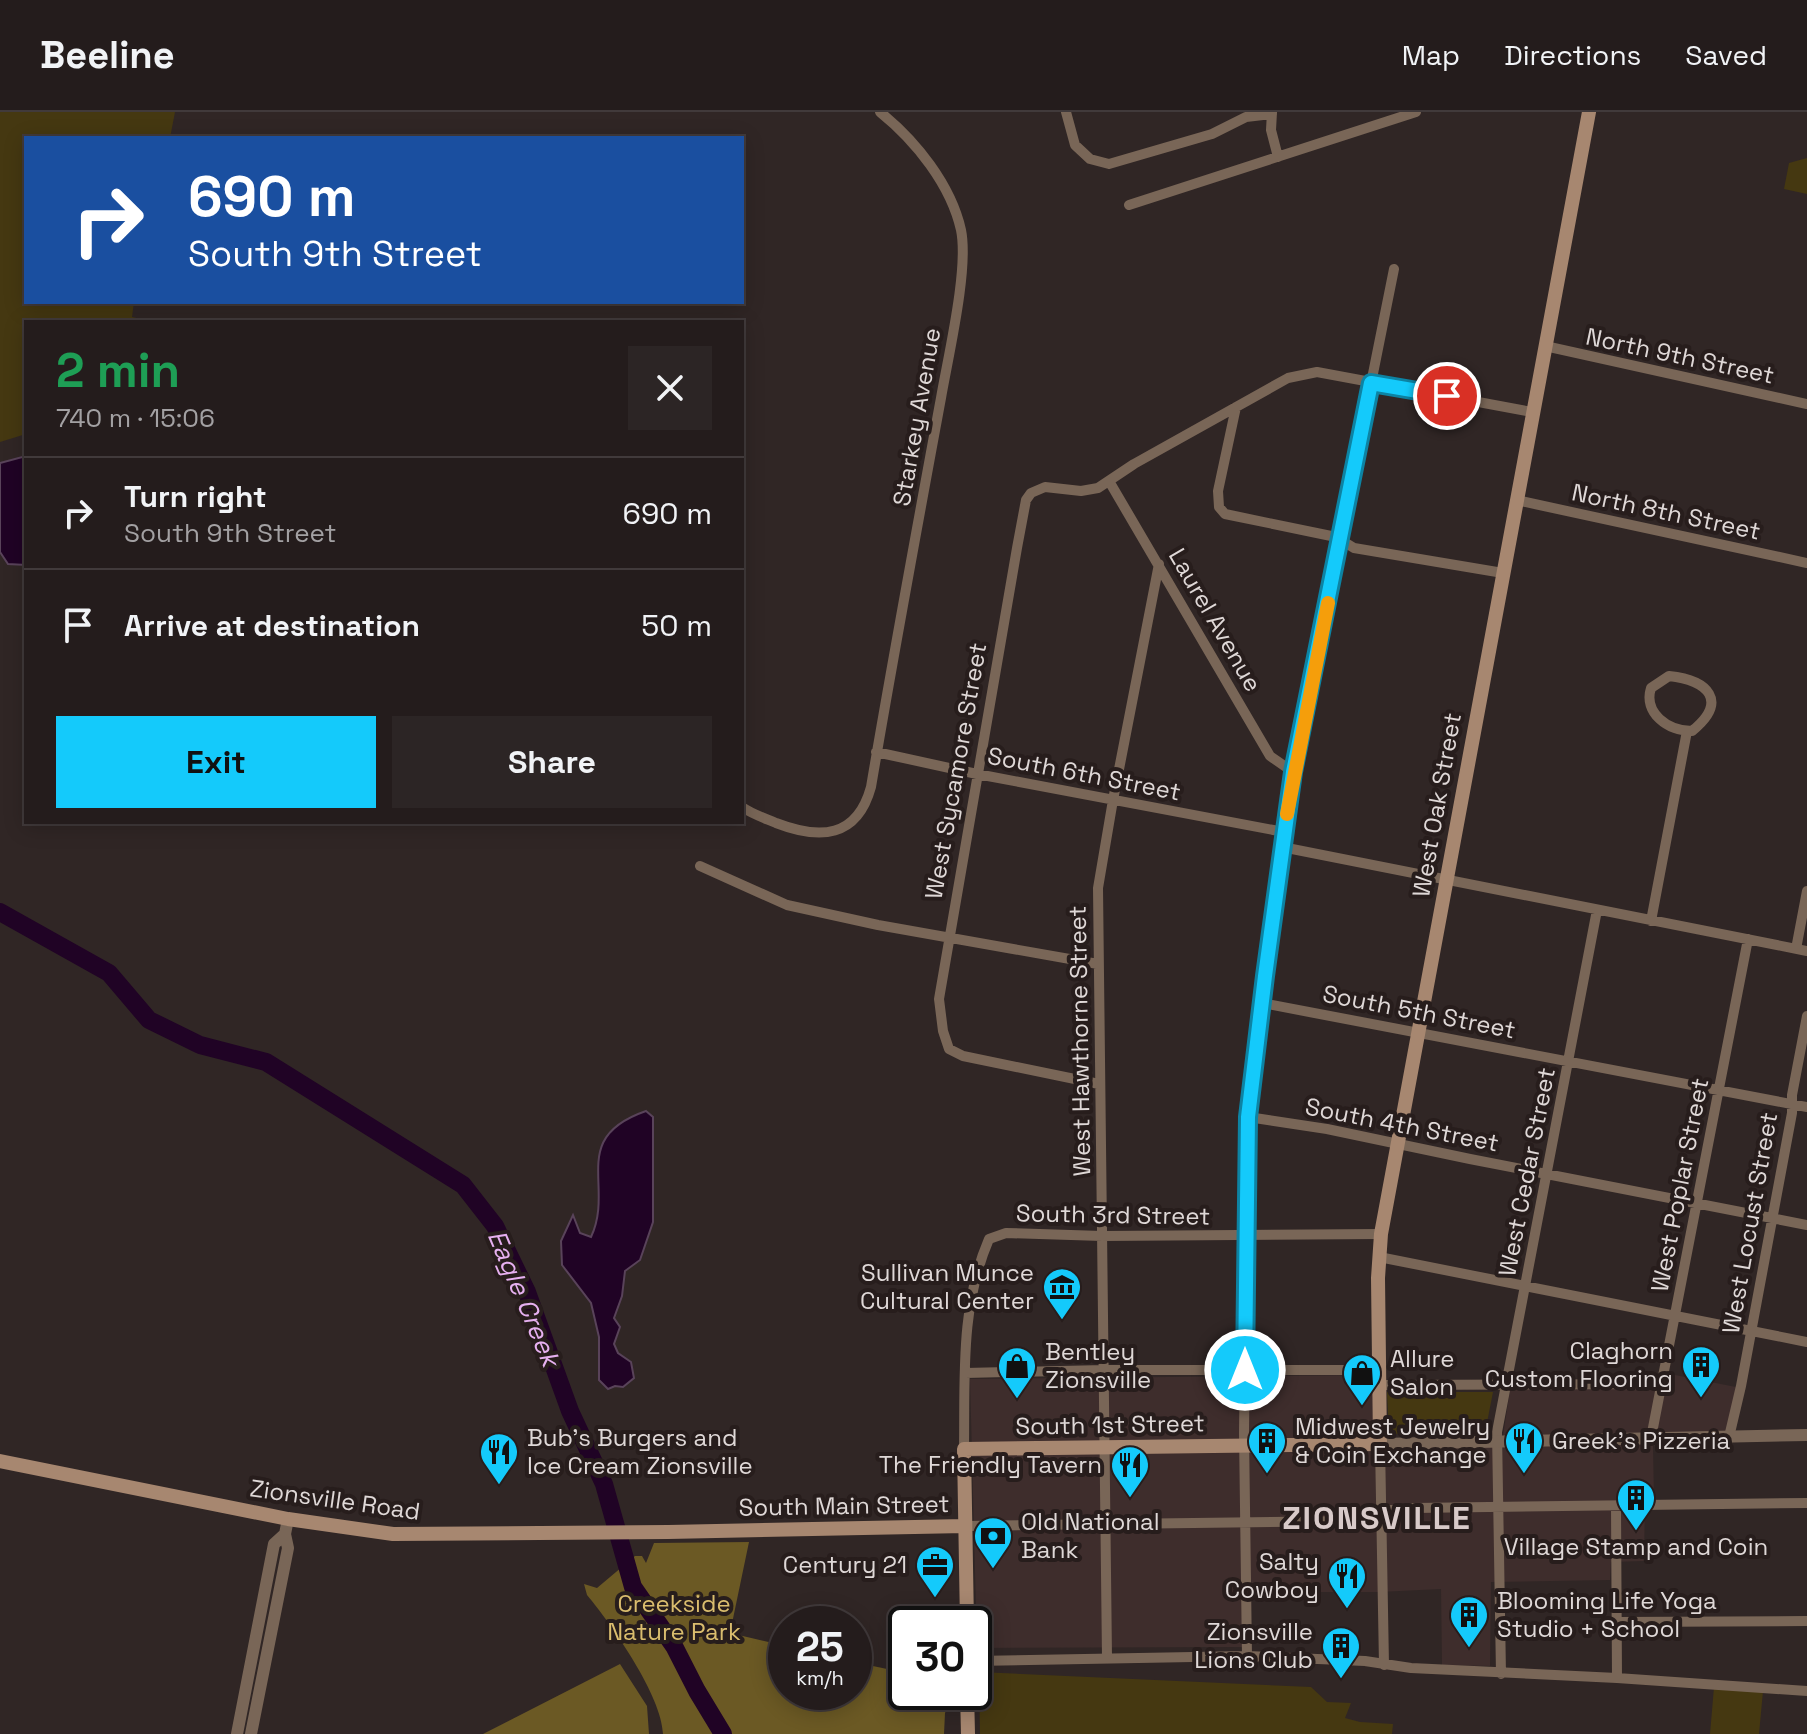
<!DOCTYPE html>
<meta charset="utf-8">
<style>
body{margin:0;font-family:"Space Grotesk",sans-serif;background:#2c2525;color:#f1f3f6;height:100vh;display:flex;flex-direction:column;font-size:30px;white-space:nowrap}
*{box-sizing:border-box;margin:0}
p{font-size:26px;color:#a3a1a3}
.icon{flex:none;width:44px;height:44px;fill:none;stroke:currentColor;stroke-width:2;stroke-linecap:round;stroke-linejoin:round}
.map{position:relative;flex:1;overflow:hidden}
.sheet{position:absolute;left:24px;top:208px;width:720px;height:504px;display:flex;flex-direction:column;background:#241c1c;border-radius:0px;box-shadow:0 4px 20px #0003,0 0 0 2px #413a3b}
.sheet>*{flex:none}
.banner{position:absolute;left:24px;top:24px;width:720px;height:168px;border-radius:0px;box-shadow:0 4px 20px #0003,0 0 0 2px #413a3b;background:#1a4fa0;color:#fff;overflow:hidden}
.speed{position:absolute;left:768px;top:1494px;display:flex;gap:16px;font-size:40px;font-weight:700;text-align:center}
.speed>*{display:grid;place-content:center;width:104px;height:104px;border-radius:50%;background:#241c1c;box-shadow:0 4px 20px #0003,0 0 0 2px #413a3b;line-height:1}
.speed small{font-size:20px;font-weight:400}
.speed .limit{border:4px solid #111;border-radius:12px;background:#fff;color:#111}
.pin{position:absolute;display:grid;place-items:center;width:68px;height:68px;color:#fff;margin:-34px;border:4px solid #fff;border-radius:50%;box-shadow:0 2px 8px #0007}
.me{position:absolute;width:88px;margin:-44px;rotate:0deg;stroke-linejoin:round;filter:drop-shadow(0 0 6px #0008)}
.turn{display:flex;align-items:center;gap:28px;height:168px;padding:0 32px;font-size:36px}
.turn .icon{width:104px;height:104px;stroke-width:2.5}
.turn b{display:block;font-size:56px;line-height:68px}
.round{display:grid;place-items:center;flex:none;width:84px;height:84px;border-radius:0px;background:#2c2525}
.head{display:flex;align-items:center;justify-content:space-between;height:136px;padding:0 32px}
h1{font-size:48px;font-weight:800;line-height:60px;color:#1e9e55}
.primary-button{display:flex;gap:16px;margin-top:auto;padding:16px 32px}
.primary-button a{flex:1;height:92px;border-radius:0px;background:#14cafb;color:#111;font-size:32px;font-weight:800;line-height:92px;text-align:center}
.primary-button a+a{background:#2c2525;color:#f1f3f6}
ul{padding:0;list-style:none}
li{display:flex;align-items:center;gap:24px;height:112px;padding:0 32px;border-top:2px solid #413a3b}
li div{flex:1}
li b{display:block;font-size:30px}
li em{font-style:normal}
header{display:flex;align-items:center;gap:48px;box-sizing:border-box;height:112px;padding:0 40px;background:#241c1c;border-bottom:2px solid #413a3b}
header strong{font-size:38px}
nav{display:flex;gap:44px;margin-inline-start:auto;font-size:28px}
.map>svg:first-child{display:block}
.built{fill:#3e2d2c}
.green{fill:#453811}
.forest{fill:#6b5924}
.water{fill:#200325;stroke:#59435a;stroke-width:2}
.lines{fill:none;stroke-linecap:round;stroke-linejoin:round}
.river{stroke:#200325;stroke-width:18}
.minor{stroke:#796657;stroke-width:10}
.tertiary{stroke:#796657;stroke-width:12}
.secondary{stroke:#a78770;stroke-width:14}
.route-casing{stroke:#0d83a3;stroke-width:20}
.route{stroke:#14cafb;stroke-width:14}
.slow{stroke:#f59e0b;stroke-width:14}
.labels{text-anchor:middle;stroke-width:8;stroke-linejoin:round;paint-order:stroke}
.street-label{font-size:24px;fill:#dfd8d7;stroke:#271d1c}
.poi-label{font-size:24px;fill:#dfd8d7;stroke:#271d1c;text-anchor:start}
.park-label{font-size:24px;fill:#dabd6e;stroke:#271d1c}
.water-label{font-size:26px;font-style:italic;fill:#e6b0f0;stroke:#271d1c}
.district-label{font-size:32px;font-weight:bold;letter-spacing:2px;fill:#d8cac9;stroke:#271d1c}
</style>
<header>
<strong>Beeline</strong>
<nav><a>Map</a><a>Directions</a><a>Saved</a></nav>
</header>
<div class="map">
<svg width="1807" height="1622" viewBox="0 0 1807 1622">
<rect width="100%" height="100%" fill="#302625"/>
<!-- built -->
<path class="built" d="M1670,1262L1736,1275L1728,1330L1653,1334L1654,1386L1645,1387L1644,1449L1611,1450L1610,1468L1491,1470L1490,1554L1442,1553L1441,1477L1379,1480H1242V1535L977,1536L970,1267L1373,1263V1335L1502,1330L1510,1278L1666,1276Z"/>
<!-- green -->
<path class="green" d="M0,0H175L170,26H26V190H134L132,205L155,210H26V322L0,330Z
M1807,46V82L1784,77L1789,51Z
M1387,1280H1493L1485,1321L1389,1322Z
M979,1560L1311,1575L1327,1590L1351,1591L1345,1606L1360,1610L1393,1612L1392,1622H980Z
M1714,1575L1763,1579L1759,1622H1710Z"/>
<!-- forest -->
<path class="forest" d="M749,1430L730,1521L786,1534V1580H854V1550L906,1561V1580H955L945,1601L944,1622H663C662,1584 612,1513 587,1483L584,1472L597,1476L635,1444H642L646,1451L654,1431Z
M620,1552L647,1594L649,1622H483Z"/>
<!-- water -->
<path class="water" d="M26,344V453L8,452L0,440V351Z
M646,999L653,1005V1110L640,1148L625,1159L622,1184L614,1206L620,1215L614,1232L618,1241L631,1250L634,1266L623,1275L615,1274L608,1277L599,1268V1225L591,1191L562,1153L561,1129L573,1103L580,1121L591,1125C615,1074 568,1026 646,999Z"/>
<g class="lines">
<!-- river -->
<path class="river" d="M0,800L109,861L149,908L200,933L266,950L463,1073L495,1114L527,1180L570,1299L604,1372L633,1475L674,1534L697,1579L723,1622"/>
<!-- minor -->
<path class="minor" d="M1066,0L1075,33L1090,47L1109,52L1212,22L1246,5L1272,2
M1272,0L1271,18L1278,45
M1129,93L1416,0
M1545,234L1807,292
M1236,295L1218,379L1219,395L1225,402L1336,425L1354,436L1503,461
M1109,369L1270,644L1293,660
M1516,388L1807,451
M1669,564C1708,568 1729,589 1692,619C1668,619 1643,601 1651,576Z
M876,640L977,662L1284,720
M742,695C752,702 764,706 776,711C820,728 857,726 871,675C893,545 917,416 941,286C948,245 969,157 961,118C951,73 916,29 880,0
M1282,735L1807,839
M700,754L787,793L878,813L1098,852
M1651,809L1687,619
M1796,837L1807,779
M1262,891L1807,995
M1099,972L963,944L949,937L943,919L939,887L1017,436L1026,388L1031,381L1045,375L1081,379L1098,376L1134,352L1288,266L1317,260L1532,300
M1248,1005L1327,1017L1470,1047L1807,1113
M1379,1145L1807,1230
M965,1261L1104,1258H1380
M1380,1273L1662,1272
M1729,1325L1741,1274L1792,1001V983L1807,904
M1651,1326L1748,827
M1380,1332L1384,1553
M964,1337C965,1266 960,1194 989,1127L1006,1121L1102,1124L1381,1122
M1616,1394L1617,1566
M965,1414L1352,1409L1381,1399L1414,1396L1807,1391
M1617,1510L1807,1509
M1247,1544L1244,1321L1248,1005L1293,660L1394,157
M1107,1546L1098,776L1113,688L1159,452
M974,1549L1247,1544L1365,1549L1411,1556L1617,1566L1807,1579
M1501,1562L1497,1320L1597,798"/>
<!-- tertiary -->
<path class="tertiary" d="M1380,1332L1807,1323
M237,1622L274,1432L285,1422
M251,1622L288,1436L285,1422L288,1407"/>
<!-- secondary -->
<path class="secondary" d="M0,1349L288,1407L393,1422L668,1420L965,1414
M967,1512L964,1337L1380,1332L1378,1166L1381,1122L1589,0
M967,1580L968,1622"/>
</g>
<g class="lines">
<defs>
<path id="route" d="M1245,1258L1248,1005L1265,864L1293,660L1371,271L1447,284"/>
</defs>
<!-- route casing -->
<use href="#route" class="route-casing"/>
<!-- route -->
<use href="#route" class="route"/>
<!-- slow -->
<path class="slow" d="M1287,702L1328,491"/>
</g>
<!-- icons -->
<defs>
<symbol id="museum-pin" viewBox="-11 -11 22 30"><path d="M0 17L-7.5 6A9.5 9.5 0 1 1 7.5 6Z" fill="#14cafb" stroke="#271d1c"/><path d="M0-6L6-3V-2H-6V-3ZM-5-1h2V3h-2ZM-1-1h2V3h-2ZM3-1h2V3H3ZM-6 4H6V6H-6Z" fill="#111"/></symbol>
<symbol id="building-pin" viewBox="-11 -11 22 30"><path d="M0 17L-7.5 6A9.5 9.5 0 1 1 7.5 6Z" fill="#14cafb" stroke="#271d1c"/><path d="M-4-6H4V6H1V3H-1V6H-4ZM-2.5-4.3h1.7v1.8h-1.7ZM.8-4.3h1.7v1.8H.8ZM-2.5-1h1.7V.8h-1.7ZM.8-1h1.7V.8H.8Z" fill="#111"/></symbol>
<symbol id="shop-pin" viewBox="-11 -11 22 30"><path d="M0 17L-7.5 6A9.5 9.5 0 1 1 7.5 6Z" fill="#14cafb" stroke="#271d1c"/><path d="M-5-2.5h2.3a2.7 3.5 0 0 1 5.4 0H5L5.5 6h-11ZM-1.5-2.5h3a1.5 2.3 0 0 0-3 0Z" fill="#111"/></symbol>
<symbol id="restaurant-pin" viewBox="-11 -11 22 30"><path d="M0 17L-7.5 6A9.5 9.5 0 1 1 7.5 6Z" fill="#14cafb" stroke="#271d1c"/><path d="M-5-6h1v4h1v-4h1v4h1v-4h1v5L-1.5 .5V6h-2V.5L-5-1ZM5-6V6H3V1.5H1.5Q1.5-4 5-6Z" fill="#111"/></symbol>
<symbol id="bank-pin" viewBox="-11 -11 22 30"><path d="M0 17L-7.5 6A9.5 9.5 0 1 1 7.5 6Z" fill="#14cafb" stroke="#271d1c"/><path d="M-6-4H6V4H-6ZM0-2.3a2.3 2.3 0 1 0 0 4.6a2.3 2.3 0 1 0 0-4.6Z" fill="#111"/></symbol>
<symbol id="office-pin" viewBox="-11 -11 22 30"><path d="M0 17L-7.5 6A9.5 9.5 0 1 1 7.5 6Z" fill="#14cafb" stroke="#271d1c"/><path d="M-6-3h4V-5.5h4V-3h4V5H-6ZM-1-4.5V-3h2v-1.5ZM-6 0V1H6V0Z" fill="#111"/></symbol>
</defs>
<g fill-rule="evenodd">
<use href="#museum-pin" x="1040" y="1153" width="44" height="60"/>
<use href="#building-pin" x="1679" y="1231" width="44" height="60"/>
<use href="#shop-pin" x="995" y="1232" width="44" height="60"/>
<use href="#shop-pin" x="1340" y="1239" width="44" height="60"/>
<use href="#building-pin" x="1245" y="1307" width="44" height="60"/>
<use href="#restaurant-pin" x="1502" y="1307" width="44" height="60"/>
<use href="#restaurant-pin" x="477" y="1318" width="44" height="60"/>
<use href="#restaurant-pin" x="1108" y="1331" width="44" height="60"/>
<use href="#building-pin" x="1614" y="1364" width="44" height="60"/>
<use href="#bank-pin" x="971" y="1402" width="44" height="60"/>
<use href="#office-pin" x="913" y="1431" width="44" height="60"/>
<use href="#restaurant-pin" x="1325" y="1442" width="44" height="60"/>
<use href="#building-pin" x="1447" y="1481" width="44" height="60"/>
<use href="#building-pin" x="1319" y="1512" width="44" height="60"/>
</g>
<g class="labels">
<!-- street labels -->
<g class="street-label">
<text transform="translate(1680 244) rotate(12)" y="8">North 9th Street</text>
<text transform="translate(917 305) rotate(-80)" y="8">Starkey Avenue</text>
<text transform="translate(1666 400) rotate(12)" y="8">North 8th Street</text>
<text transform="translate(1215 508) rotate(60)" y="8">Laurel Avenue</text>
<text transform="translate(956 659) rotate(-80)" y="8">West Sycamore Street</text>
<text transform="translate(1084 662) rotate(11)" y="8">South 6th Street</text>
<text transform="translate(1437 693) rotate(-80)" y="8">West Oak Street</text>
<text transform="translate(1419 900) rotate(11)" y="8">South 5th Street</text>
<text transform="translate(1080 929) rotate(-91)" y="8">West Hawthorne Street</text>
<text transform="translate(1402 1013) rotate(11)" y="8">South 4th Street</text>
<text transform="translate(1527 1060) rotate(-79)" y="8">West Cedar Street</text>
<text transform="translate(1680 1073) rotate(-79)" y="8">West Poplar Street</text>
<text transform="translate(1113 1103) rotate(1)" y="8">South 3rd Street</text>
<text transform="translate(1750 1111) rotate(-80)" y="8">West Locust Street</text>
<text transform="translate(1110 1313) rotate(-1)" y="8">South 1st Street</text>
<text transform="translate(335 1388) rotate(8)" y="8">Zionsville Road</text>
<text transform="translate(844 1394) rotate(-1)" y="8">South Main Street</text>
</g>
<!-- poi labels -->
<g class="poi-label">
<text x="1034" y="1169" text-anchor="end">Sullivan Munce<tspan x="1034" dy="28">Cultural Center</tspan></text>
<text x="1673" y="1247" text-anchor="end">Claghorn<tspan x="1673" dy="28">Custom Flooring</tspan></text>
<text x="1045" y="1248">Bentley<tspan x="1045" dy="28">Zionsville</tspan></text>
<text x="1390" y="1255">Allure<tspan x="1390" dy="28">Salon</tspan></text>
<text x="1295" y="1323">Midwest Jewelry<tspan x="1295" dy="28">&amp; Coin Exchange</tspan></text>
<text x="527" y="1334">Bub's Burgers and<tspan x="527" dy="28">Ice Cream Zionsville</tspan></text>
<text x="1552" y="1337">Greek's Pizzeria</text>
<text x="1102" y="1361" text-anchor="end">The Friendly Tavern</text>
<text x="1021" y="1418">Old National<tspan x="1021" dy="28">Bank</tspan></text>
<text x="1636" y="1443" text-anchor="middle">Village Stamp and Coin</text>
<text x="1319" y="1458" text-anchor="end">Salty<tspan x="1319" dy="28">Cowboy</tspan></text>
<text x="907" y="1461" text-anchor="end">Century 21</text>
<text x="1497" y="1497">Blooming Life Yoga<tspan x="1497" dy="28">Studio + School</tspan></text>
<text x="1313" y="1528" text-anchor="end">Zionsville<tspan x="1313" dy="28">Lions Club</tspan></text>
</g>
<!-- park labels -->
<g class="park-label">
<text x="674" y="1500">Creekside<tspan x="674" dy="28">Nature Park</tspan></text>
</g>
<!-- water labels -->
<g class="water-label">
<text transform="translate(524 1186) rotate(67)" y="9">Eagle Creek</text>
</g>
<!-- district labels -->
<g class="district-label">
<text x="1377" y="1417">ZIONSVILLE</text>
</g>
</g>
</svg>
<div class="speed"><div>25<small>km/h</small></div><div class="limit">30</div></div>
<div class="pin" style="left:1447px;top:284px;background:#d93025"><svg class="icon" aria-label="arrive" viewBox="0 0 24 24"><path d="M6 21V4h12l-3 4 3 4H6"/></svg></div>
<svg class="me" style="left:1245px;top:1258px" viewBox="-20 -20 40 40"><circle r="17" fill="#14cafb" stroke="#fff" stroke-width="3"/><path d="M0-11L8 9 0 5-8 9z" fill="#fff"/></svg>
<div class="banner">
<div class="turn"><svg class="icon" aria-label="right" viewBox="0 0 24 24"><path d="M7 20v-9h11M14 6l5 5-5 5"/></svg><div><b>690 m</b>South 9th Street</div></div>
</div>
<section class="sheet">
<div class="head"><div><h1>2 min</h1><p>740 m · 15:06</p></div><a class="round"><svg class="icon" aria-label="close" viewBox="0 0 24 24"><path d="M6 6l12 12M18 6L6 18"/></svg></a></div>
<ul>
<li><svg class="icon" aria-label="right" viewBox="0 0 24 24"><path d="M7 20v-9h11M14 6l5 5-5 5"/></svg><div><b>Turn right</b><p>South 9th Street</p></div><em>690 m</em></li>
<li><svg class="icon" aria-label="arrive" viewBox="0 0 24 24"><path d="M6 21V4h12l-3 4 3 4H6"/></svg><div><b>Arrive at destination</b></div><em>50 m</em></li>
</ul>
<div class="primary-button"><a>Exit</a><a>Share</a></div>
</section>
</div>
